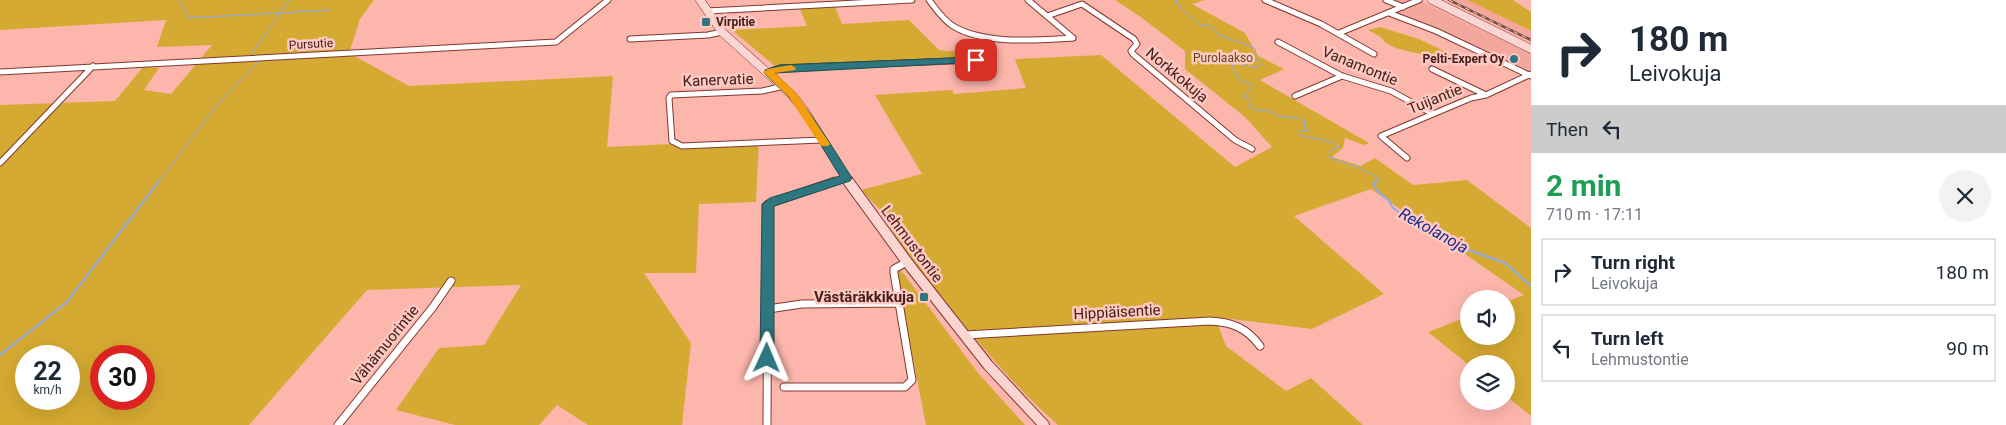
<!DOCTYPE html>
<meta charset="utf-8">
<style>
body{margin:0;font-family:Roboto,sans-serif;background:#f2f2f3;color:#1f2937;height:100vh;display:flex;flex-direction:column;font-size:19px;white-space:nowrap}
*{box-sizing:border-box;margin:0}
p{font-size:16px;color:#747a83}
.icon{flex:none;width:28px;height:28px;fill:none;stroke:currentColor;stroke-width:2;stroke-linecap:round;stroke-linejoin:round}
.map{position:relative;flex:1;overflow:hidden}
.sheet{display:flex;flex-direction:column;background:#fff;width:475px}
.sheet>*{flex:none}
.hud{background:#fff;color:#1f2937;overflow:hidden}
.fabs{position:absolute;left:1460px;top:290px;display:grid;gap:10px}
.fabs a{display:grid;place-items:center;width:55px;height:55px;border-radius:50%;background:#fff;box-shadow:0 5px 20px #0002;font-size:25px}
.speed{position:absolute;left:15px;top:345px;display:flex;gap:10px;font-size:25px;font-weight:700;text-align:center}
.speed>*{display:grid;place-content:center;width:65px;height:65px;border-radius:50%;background:#fff;box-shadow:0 5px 20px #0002;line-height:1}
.speed small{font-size:12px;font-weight:400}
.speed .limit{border:8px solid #d22;background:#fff;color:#111}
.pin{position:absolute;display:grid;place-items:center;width:42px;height:42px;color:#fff;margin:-21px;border-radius:10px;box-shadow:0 2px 8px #0006}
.me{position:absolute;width:55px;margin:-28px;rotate:1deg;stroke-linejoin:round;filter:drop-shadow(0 0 4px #0008)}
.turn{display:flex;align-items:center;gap:18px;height:105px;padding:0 15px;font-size:22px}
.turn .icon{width:65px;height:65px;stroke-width:2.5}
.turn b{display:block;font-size:35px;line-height:42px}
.then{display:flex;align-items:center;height:48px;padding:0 15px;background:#0003;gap:10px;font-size:19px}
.round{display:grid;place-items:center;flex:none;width:52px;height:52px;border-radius:26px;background:#f2f2f3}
.head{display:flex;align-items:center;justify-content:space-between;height:85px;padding:0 15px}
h1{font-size:30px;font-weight:700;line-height:38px;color:#1e9e55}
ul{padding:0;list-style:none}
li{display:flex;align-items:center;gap:15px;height:68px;margin:0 10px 8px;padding:0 5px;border:2px solid #e0e1e3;border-radius:0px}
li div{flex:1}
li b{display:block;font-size:19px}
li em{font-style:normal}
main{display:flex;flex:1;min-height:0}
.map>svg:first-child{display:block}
.built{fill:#f3a79d}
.green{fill:#d5aa32;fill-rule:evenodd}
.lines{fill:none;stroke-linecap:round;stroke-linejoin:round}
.stream-far1{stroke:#8eaaf4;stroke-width:1}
.stream{stroke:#8eaaf4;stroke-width:2}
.minor-far1-casing{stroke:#82372f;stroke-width:7}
.minor-casing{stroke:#82372f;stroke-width:9}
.secondary-far1-casing{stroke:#82372f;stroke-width:9}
.secondary-casing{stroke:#82372f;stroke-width:12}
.minor-far1{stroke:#fff;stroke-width:5}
.minor{stroke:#fff;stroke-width:7}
.secondary-far1{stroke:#fad5d1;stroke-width:8}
.secondary{stroke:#fad5d1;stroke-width:10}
.rail-casing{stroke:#774a45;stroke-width:2.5}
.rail{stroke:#ffc8c0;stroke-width:1;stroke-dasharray:4.5;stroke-linecap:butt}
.route{fill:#2e7680;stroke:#1e4d53}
.slow{fill:#f59e0b}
.poi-dot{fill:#2e7680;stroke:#ffc8c0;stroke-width:2}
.labels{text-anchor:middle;stroke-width:5;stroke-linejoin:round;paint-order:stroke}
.far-poi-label{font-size:12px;font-weight:bold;fill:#42201c;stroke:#ffc8c0;text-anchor:start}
.far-street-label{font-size:12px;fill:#42201c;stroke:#ffc8c0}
.far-park-label{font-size:12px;fill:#5d4b1c;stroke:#ffc8c0}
.street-label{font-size:15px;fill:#42201c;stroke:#ffc8c0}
.poi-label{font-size:15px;font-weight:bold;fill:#42201c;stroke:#ffc8c0;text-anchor:end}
.water-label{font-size:16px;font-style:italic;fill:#1a2c94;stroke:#ffc8c0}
</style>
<main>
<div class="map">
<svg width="1531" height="425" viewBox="0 0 1531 425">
<rect width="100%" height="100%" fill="#fdb6ac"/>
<!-- built -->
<path class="built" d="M1389,0H1418L1531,54V76L1397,15L1396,12L1405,8Z
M1446,0H1467L1531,31V42Z"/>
<!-- green -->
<path class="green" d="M0,0H374L360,19L349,53L409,86L613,76L607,147L759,140L756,202L699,204L696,273H644L691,343L682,425H588L557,405L539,425H455L396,410L439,348L484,345L521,285L367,290L249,425H0V105L115,101L143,67L159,68L144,90L171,94L212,45L157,47L166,20L0,30ZM26,356H69V399H26ZM101,356H144V399H101Z
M1115,0H1205L1192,4L1245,33L1258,56L1284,69L1260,80L1369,143L1364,145L1345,138L1343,148L1332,157L1361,166L1375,158L1413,185L1467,180L1531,228V416L1506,396V364L1469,365L1428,332L1469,316V336H1506V302L1524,295L1371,189L1294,216L1384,294L1312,329L1215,317L1226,346L1286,391L1311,378L1363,425H1058C995,370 946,301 894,236L883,213L861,190L922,174L875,95L952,90L954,94L1026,88L1015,59L1101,55L1235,167L1272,147L1245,117L1185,69V51L1142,18Z
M1467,0H1513L1531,12V31Z
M835,7L842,24L909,20L939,50L967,53L969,58L776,67L732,30L807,26L800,9Z
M1380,27L1419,39L1450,54L1441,59C1427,53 1388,52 1381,37L1368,30Z
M900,269L979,374L1025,425H926L896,272Z"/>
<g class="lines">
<!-- stream-far1 -->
<path class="stream-far1" d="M179,0L189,18L331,10
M1176,0L1177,4L1198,24L1211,26L1219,35L1255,48L1256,55L1252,56L1262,63L1256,68L1235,63L1232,65L1239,79L1252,85L1251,89L1242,96L1252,101L1250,106L1255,110L1269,111L1280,117L1296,118L1305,121L1304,126L1310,130L1299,131L1300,135C1314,140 1326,137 1339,147L1327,153L1328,157L1357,167L1380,179L1374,183
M249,58L289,0
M158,183L216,106L260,60"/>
<!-- stream -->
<path class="stream" d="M1377,181L1374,182L1376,190L1389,201L1393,208L1409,220L1430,228L1463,248L1505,263L1531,286
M0,355L67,302L159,181"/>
<defs>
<path id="minor-far1" d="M929,0C936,9 943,20 953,26C984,45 1038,40 1073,38
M1028,0L1073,38
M1265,0L1321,24L1374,54
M1386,0L1403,7
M707,11L912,0
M1389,13L1436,31L1531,76
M1047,16L1082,4L1134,39L1137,44L1131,51L1133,54L1235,140L1252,149
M1339,33L1419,0
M630,39L708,35L722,32
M1278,42L1342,76L1391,91L1433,114
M1432,69L1486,95
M0,72L556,42L608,0
M768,72L780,68L976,60
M784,86L762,91L671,95L669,98L672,141L682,146L822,140
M1295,96L1342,76
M1407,158L1381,136L1471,98L1486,95L1531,74
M0,163L93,66
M831,183L846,178"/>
<path id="minor" d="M768,309L802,304L899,303
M965,335L1210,321C1232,322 1247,328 1260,346
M784,387H905L912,380L894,273V269L907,262
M338,425L433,307L451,281
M767,425L768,204L835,181"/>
<path id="secondary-far1" d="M700,0L722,32L792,95L806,113L849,183
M1432,0L1531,49"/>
<path id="secondary" d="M848,181L907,262L988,365L1044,425"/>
</defs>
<!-- minor-far1 casing -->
<use href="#minor-far1" class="minor-far1-casing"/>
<!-- minor casing -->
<use href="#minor" class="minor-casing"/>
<!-- secondary-far1 casing -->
<use href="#secondary-far1" class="secondary-far1-casing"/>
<!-- secondary casing -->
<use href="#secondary" class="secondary-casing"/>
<!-- minor-far1 -->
<use href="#minor-far1" class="minor-far1"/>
<!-- minor -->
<use href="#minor" class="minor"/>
<!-- secondary-far1 -->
<use href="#secondary-far1" class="secondary-far1"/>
<!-- secondary -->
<use href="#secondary" class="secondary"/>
<defs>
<path id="rail" d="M1449,0L1531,40"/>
</defs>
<!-- rail casing -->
<use href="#rail" class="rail-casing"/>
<!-- rail -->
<use href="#rail" class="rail"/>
</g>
<!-- route -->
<path class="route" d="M976,57L980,60L979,62L775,73C808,105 827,139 852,178L850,181L774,206V358L772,362L767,364L762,362L760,358L762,204L770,198L840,176L802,114L789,97L765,74V70L780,65Z"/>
<!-- slow -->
<path class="slow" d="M791,65L796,68L795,70L775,73L796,93L830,144L828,146H821L789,97L763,72L768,69Z"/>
<!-- markers -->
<g class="poi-dot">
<rect x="701" y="17" width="10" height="10" rx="2.5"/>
<circle cx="1514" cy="59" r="5"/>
<rect x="919" y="292" width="10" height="10" rx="2.5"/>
</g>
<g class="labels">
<!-- far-poi labels -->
<g class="far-poi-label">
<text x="716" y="26">Virpitie</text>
<text x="1504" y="63" text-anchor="end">Pelti-Expert Oy</text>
</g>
<!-- far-street labels -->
<g class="far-street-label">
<text transform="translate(311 44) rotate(-3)" y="4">Pursutie</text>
</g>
<!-- far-park labels -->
<g class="far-park-label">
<text x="1223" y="62">Purolaakso</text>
</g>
<!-- street labels -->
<g class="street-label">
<text transform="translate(1360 66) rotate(22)" y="5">Vanamontie</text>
<text transform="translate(1177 75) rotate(40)" y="5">Norkkokuja</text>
<text transform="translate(718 80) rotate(-2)" y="5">Kanervatie</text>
<text transform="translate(1435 99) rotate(-22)" y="5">Tuijantie</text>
<text transform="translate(912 244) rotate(53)" y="5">Lehmustontie</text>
<text transform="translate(1117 312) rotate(-3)" y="5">Hippiäisentie</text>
<text transform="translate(385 345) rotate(-51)" y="5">Vähämuorintie</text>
</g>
<!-- poi labels -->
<g class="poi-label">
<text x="914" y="302">Västäräkkikuja</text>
</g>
<!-- water labels -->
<g class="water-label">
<text transform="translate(1434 230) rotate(29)" y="6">Rekolanoja</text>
</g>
</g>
</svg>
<div class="fabs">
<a><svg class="icon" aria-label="sound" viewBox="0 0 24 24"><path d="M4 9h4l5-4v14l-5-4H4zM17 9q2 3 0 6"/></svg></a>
<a><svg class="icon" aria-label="layers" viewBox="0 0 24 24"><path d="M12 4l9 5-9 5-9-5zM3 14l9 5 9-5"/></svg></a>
</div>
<div class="speed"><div>22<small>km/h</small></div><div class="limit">30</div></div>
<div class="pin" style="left:976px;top:60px;background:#d93025"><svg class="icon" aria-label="arrive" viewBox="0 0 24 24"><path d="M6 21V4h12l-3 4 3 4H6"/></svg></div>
<svg class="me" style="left:767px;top:358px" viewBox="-20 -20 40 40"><path d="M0-17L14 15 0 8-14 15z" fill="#2e7680" stroke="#fff" stroke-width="4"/></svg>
</div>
<section class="sheet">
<div class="hud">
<div class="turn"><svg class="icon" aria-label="right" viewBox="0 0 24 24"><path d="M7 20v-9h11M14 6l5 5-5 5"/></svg><div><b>180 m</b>Leivokuja</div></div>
<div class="then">Then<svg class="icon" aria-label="left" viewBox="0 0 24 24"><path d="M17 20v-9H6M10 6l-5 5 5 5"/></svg></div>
</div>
<div class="head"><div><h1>2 min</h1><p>710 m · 17:11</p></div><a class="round"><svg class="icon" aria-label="close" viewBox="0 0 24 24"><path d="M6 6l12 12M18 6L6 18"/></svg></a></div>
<ul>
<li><svg class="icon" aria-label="right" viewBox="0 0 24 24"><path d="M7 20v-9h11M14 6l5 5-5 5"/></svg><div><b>Turn right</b><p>Leivokuja</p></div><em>180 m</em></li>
<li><svg class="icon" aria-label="left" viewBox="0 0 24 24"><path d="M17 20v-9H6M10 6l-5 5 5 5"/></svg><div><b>Turn left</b><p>Lehmustontie</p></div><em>90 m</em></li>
</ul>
</section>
</main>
